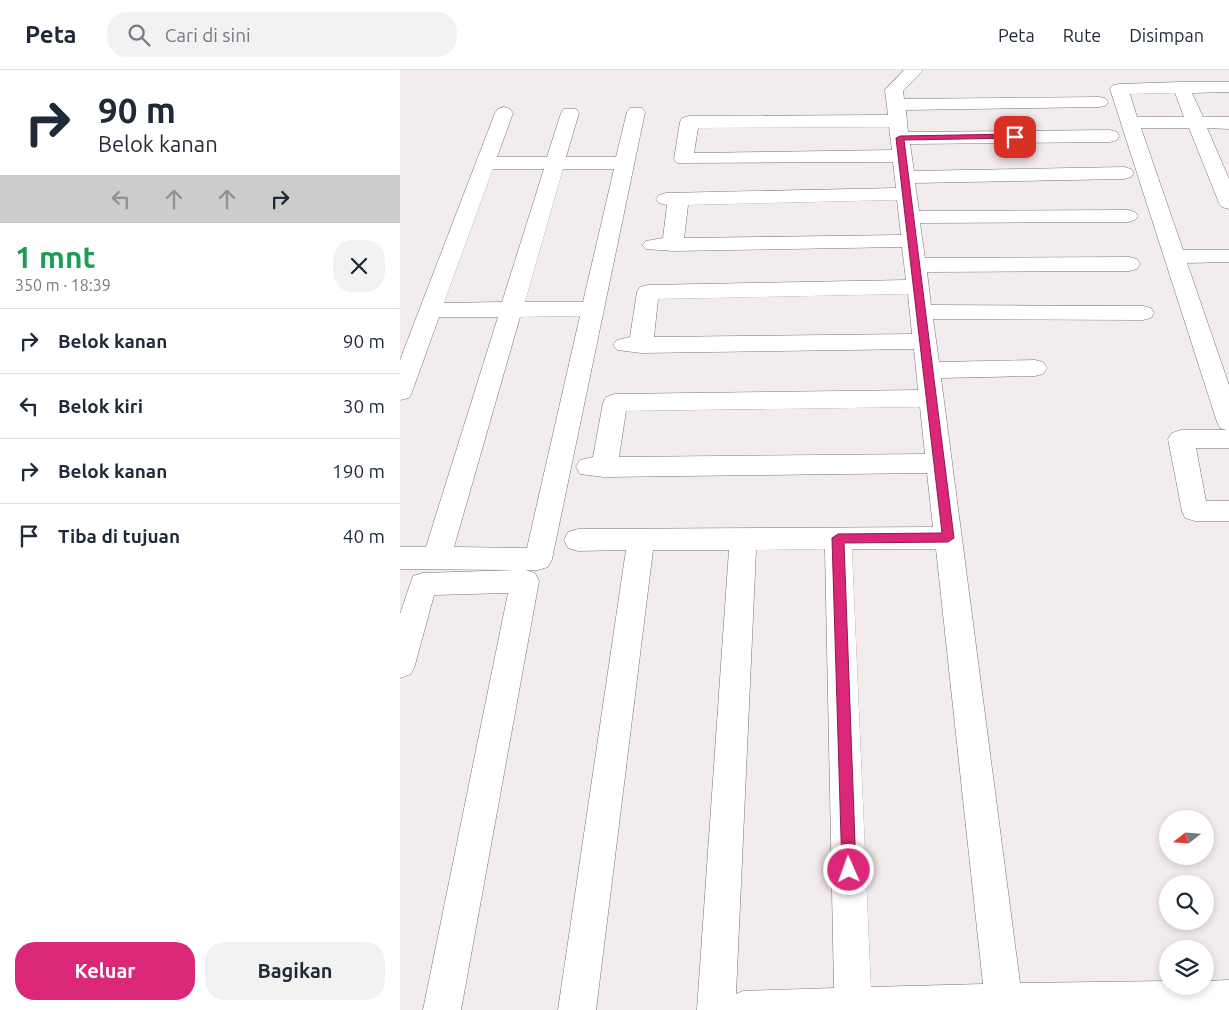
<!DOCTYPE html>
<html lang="id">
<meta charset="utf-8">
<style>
body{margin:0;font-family:Ubuntu,sans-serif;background:#f2f2f3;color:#1f2937;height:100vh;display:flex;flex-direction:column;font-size:19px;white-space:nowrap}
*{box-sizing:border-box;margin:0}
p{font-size:16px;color:#747a83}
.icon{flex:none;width:28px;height:28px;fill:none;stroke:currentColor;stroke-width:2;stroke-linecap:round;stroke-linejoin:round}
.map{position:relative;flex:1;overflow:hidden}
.side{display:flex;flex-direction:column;background:#fff;width:400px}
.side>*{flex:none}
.banner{background:#fff;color:#1f2937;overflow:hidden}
.needle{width:32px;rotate:253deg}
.fabs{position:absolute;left:759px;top:740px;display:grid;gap:10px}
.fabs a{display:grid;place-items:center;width:55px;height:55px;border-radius:50%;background:#fff;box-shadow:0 2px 8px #0003;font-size:25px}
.pin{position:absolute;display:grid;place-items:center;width:42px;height:42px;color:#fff;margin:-21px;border-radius:10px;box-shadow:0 2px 8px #0006}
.me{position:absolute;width:55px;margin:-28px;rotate:358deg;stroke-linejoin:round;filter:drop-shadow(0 0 4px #0008)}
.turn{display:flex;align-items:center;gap:18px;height:105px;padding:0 15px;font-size:22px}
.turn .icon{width:65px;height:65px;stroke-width:2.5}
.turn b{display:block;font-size:35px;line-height:42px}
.lanes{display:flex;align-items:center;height:48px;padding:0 15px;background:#0003;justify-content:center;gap:25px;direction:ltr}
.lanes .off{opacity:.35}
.round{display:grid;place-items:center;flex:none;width:52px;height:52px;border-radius:20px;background:#f2f2f3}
.summary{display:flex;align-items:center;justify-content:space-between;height:85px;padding:0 15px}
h1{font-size:30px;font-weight:700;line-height:38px;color:#1e9e55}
.primary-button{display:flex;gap:10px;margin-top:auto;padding:10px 15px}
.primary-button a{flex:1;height:58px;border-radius:20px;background:#db2777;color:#fff;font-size:20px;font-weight:700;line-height:58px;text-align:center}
.primary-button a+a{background:#f2f2f3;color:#1f2937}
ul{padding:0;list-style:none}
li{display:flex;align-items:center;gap:15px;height:65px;padding:0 15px;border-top:1px solid #e0e1e3}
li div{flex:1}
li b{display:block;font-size:19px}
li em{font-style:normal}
header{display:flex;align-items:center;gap:30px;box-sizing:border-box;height:70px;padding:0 25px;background:#fff;border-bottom:1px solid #e0e1e3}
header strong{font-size:24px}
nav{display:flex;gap:28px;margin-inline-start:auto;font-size:18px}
.search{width:350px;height:45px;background:#f2f2f3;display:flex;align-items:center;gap:12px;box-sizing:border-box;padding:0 18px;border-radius:20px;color:#747a83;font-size:19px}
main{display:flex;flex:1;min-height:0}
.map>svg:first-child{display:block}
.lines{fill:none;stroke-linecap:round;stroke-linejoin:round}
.street-casing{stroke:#797375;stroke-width:1}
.street{fill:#fff;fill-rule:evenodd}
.route{fill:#db2777;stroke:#8e194d}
</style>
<header>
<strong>Peta</strong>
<div class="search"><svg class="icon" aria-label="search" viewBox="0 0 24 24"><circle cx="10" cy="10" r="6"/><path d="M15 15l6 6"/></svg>Cari di sini</div>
<nav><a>Peta</a><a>Rute</a><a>Disimpan</a></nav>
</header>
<main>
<section class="side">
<div class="banner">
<div class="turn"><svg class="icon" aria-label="right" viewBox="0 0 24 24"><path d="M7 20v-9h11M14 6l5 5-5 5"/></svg><div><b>90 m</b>Belok kanan</div></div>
<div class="lanes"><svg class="icon off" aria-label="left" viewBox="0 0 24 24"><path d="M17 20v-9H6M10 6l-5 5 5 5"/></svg><svg class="icon off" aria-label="ahead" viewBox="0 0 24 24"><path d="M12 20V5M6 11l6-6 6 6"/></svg><svg class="icon off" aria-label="ahead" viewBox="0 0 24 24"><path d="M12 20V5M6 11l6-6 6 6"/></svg><svg class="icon" aria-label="right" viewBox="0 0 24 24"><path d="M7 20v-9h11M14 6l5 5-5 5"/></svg></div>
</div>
<div class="summary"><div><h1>1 mnt</h1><p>350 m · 18:39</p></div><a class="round"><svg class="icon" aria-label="close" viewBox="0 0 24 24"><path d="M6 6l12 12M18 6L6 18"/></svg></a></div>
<ul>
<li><svg class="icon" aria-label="right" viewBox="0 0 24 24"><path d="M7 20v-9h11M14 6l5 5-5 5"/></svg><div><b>Belok kanan</b></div><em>90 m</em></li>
<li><svg class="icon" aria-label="left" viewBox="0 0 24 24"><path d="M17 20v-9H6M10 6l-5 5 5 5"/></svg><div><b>Belok kiri</b></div><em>30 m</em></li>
<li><svg class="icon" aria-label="right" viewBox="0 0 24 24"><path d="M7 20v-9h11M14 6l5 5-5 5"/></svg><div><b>Belok kanan</b></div><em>190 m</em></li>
<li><svg class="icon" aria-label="arrive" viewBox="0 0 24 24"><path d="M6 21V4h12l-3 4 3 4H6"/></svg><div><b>Tiba di tujuan</b></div><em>40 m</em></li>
</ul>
<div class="primary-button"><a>Keluar</a><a>Bagikan</a></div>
</section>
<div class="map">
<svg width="829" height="940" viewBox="0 0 829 940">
<rect width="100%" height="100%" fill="#f3ecef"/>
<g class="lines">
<defs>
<path id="street" d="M504,0H523L503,21L504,29L699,27L705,28L708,32L705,36L699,37L506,40L508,62L710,60L717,62L719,66L717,70L710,72L510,74L514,101L724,97L731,99L734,103L731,107L724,109L515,113L519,141L728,140L735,142L738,146L735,150L728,152L520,153L525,188L729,187L737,189L740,194L737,199L729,201L527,202L531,235L743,236L751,238L754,243L751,248L743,250L533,249L539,292L635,290L643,292L647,298L643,304L635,306L541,308L620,913L768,911V916H805V911L829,910V940H297L329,480H253L196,940H158L226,480L178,481L168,478L164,470L168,462L178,459L533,457L527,403L204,407L180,404L176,397L180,390L193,387L203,333L206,327L215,324L518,320L514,279L241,283L217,280L213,275L217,270L230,267L237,222L240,217L248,215L506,210L502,177L273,181L246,179L242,175L246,171L263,168L267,135L259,133L256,129L259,125L266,123L496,118L493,92L277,93L274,89L280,52L282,48L289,46L488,45L485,20ZM489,57L492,80L294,83L298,58ZM497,130L501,165L284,168L288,135ZM508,224L512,264L254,267L258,229ZM520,337L525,384L219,387L226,341ZM425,479L434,918L343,921L336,924L356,480ZM452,479H536L583,914L471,917Z
M781,12H829V22L792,23L803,47H829V59L807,58L829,109V139L822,137L819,133L789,58H741L783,180H829V192L787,193L829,315V378H796L806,431H829V451H795L785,448L782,441L768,369L772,363L781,360H826L820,358L817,352L710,19L713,15L719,14ZM775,23L784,47H737L730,24Z
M104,37L110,39L113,43L97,87H147L161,43L164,39H176L179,43L166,87H216L227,42L230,38H242L245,42L152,489L148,497L138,500H126L135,503L139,511L61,940H23L108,523L34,525L15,595L11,604L0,608V544L13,506L23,503L117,500L0,499V477H26L98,247H39L12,322L9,328L0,330V290L95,43L98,39ZM93,99H144L102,232L44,233ZM163,99H214L183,232H125ZM180,246L127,478L54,477L120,247Z"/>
</defs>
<!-- street casing -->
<use href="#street" class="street-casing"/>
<!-- street -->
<use href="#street" class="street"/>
</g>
<!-- route -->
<path class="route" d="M615,64L619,67L617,68L504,70L554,468L548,472L444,473L456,800L454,805L449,807L444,805L442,800L432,468L438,464L542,463L496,68L500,66Z"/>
</svg>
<div class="fabs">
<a><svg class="needle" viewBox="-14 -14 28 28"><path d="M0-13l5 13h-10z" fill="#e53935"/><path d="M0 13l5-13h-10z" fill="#747a83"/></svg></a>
<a><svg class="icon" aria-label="search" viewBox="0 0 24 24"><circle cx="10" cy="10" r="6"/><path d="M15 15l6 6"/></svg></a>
<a><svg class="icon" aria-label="layers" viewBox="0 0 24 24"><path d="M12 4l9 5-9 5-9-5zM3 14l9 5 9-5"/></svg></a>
</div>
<div class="pin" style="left:615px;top:67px;background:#d93025"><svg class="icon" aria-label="arrive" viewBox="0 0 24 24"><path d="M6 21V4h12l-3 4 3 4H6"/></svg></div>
<svg class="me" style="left:449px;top:800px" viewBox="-20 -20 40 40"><circle r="17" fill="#db2777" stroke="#fff" stroke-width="3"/><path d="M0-11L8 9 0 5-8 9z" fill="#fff"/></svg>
</div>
</main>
